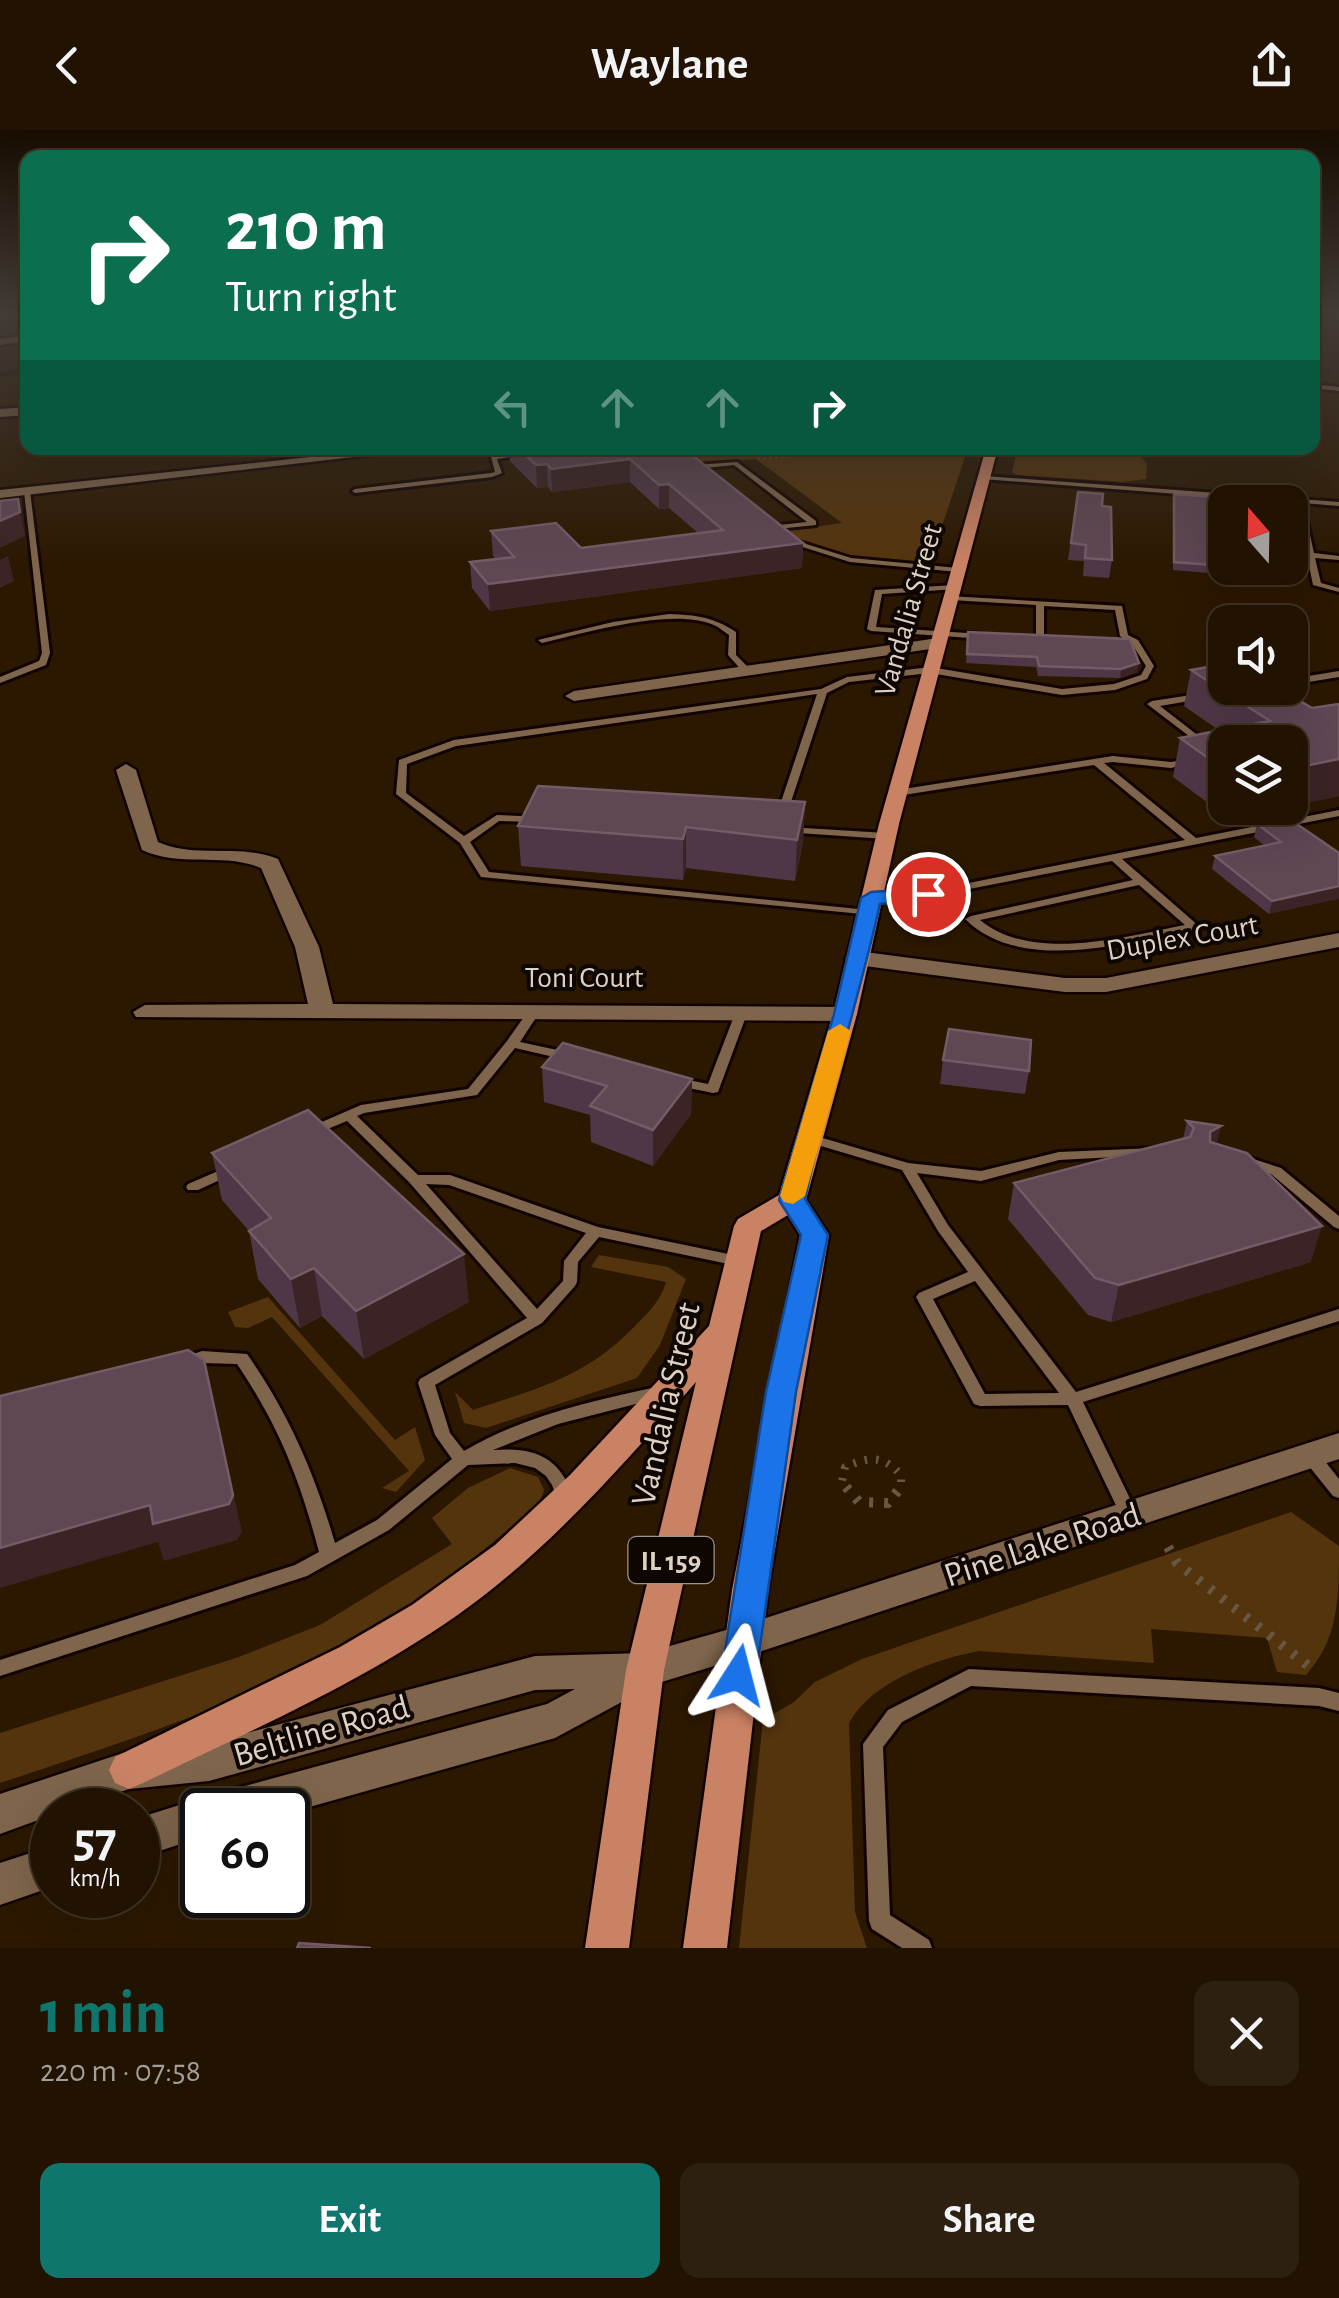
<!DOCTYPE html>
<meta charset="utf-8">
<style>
body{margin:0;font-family:"Alegreya Sans",sans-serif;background:#2d2010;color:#f1f3f6;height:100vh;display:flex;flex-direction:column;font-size:38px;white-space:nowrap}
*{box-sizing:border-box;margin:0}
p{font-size:32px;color:#a29e99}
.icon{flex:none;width:55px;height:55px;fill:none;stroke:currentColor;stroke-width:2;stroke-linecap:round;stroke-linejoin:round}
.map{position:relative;height:1818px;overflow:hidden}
.side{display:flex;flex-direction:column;background:#211201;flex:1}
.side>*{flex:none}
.banner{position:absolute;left:20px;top:20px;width:1300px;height:305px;border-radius:20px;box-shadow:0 10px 40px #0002,0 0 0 2px #3e3223;background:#0b6e4f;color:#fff;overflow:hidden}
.needle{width:65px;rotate:340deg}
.tools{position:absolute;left:1208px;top:355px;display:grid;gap:20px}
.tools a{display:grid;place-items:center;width:100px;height:100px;border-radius:20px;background:#211201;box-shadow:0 10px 40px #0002,0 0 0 2px #3e3223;font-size:50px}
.speed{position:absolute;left:30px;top:1658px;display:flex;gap:20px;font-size:50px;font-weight:700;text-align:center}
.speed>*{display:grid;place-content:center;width:130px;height:130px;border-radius:50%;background:#211201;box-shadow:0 10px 40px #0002,0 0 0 2px #3e3223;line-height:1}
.speed small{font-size:25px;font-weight:400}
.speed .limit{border:5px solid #111;border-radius:15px;background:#fff;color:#111}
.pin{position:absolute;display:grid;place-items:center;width:85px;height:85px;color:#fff;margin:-42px;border:5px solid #fff;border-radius:50%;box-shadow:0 2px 10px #0007}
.me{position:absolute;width:110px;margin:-55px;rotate:9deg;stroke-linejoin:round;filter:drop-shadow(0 0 8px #0008)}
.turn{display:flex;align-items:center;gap:35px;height:210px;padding:0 40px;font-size:45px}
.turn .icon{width:130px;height:130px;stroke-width:2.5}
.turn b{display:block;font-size:70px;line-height:85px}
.lanes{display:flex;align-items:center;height:95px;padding:0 40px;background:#0003;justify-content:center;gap:50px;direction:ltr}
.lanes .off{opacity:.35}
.round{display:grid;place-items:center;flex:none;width:105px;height:105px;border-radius:20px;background:#2d2010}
.head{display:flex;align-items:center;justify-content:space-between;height:170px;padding:0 40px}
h1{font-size:60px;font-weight:700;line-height:75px;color:#0f766e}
.button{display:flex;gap:20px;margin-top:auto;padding:20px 40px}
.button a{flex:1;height:115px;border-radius:20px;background:#0f766e;color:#fff;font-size:40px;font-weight:700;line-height:115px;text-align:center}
.button a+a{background:#2d2010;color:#f1f3f6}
header{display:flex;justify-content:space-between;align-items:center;height:130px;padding:0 40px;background:#211201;font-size:45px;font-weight:700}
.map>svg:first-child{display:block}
.green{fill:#54340c}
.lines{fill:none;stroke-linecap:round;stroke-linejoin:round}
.stream{stroke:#020d10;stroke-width:5}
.service-casing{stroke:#130300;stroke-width:6}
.minor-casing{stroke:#130300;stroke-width:5}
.secondary-casing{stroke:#130300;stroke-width:5}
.primary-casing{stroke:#130300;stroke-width:5}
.path-far3{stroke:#695743;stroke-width:2.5;stroke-dasharray:1 4;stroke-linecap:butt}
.path-far2{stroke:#695743;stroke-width:4;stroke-dasharray:1 5;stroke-linecap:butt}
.path-far1{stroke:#695743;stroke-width:8;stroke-dasharray:2.5 9;stroke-linecap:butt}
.path{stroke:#695743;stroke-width:10;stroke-dasharray:4 11;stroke-linecap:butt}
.service{fill:#7e654c;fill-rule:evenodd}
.minor{fill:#7e654c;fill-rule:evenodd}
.secondary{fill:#7e654c;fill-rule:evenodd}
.primary{fill:#ca8264;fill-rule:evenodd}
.wall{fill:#503747}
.shaded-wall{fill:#3b2326}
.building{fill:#5f4754;stroke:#735c66;stroke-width:2.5}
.route{fill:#1a73e8;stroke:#114b97;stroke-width:2.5}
.slow{fill:#f59e0b}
.labels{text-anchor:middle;stroke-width:8;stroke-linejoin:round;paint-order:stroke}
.shield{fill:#0e0601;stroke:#a09388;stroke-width:2.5}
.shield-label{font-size:28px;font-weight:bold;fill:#ded0c2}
.street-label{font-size:30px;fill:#ded0c2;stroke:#0e0601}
.near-street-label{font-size:35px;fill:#ded0c2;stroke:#0e0601}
</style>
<header><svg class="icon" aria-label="back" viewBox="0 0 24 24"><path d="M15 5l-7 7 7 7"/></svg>Waylane<svg class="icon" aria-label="share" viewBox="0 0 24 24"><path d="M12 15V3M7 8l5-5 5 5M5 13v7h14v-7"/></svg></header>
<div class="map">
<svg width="1339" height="1818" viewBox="0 0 1339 1818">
<rect width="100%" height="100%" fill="#2c1801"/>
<!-- green -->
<path class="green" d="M670,318H968L928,438L830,426L777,402L842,393L756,329L691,333Z
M1018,318H1134L1147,334L1146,349L1123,352L1017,345L1012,342Z
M599,1125L668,1137L686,1149L660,1215L637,1248L486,1298L464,1293L455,1262L473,1280C539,1258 586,1247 635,1196C649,1182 661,1170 666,1152L591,1137Z
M268,1167L395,1310L415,1297L425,1330L396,1362L382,1358L409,1341L272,1187L248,1198L235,1197L228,1182Z
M510,1338L538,1347L544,1360L540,1372C482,1423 423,1471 356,1510C244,1574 121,1613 0,1653V1603L236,1528L320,1495L452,1414L432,1388L468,1358Z
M1291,1382L1339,1416C1339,1469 1339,1508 1306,1545L1277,1542L1267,1508L1151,1499L1154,1533L979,1521C935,1529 871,1552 849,1593L855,1782L867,1818H739L763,1590L794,1572L815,1552L862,1529Z"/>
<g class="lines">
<!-- stream -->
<path class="stream" d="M0,245L28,240"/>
<defs>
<path id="service" d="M1312,254L1339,257V261L1312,258Z
M522,322L524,323V325L497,329L502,343L492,347L355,363L352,361L355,359L491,343L495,342L491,327Z
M737,332L816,391V395L767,400L766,398L770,396L807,392L734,335L696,339L693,337L696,335Z
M984,346L1339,372V376L1303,373L1314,423L1339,426V430L1315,428L1321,453L1339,458V462L1313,455L1296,373L982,349V347Z
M27,359L30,361L50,523L46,535L0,553V547L39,531L42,523L24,361Z
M787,408L851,428L958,438L962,440L958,442L850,432L787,412Z
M954,455H957V459L882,464L876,497L982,504L985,505V509L871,501L867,499L875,460Z
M948,466L1122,476L1128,505L1138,510L1154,536L1147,549L1115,560L1062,565L930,543L849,552L827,563L786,687L781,690L776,687L817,564L456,616L407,634L406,663L464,706L497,685L543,687V691L539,692L499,691L470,712L489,742L868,780L874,783L872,785L481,747L460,713L396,664L399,630L454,610L821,559L847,547L930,537L1062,559L1114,554L1141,545L1146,536L1132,514L1120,506L1115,480L1044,476V509C1040,513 1027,512 1023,508L1024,506H1036V475L951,470L947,468Z
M669,484C697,485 713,487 736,502V525L750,539V543H744L728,525L729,505C724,502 720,498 716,496C676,476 585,503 542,513L538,510L613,492Z
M1339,541V547L1290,555V549Z
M1198,564L1201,565V569L1160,576L1209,614V618L1206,619L1147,574L1152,571Z
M1113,626L1171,632L1195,628V632L1171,638L1113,632L1104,633L1196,708L1339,680V686L1122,729L1200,797L1194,800C1126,813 1020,844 965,789L971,786L1133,750L1112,731L928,767L871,771L865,768L871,765L928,761L1185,710L1094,635L897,666L892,663L897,660ZM1139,755L1185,795C1124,807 1032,833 980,790Z
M788,697L886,703L891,706L886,709L784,702L783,700Z
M535,876L541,880L520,912L571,923L573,926L571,929L567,930L515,918L477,965L364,983L357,986L418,1045H450L598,1097L738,1126L743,1127L745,1131L743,1135L738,1136L599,1107L578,1132L577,1152L575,1156L542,1193L435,1255L450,1303L464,1321C524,1286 591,1271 657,1257L663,1259L665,1263L663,1267L558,1294L493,1320C536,1317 560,1327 574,1369L571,1374L565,1376L559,1374L552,1355L546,1346L535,1338L515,1333L468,1335L389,1400L307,1446L0,1546V1530L295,1435L319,1422C300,1350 279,1296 237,1234L203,1233L188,1238L182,1236L180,1232L182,1228L202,1221L247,1224C289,1284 314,1342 335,1413L377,1390L452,1329L435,1305L418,1253L420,1249L527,1188L409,1052L347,991L313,1005L306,1001L308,998L361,975L468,959L507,911L531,877ZM426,1054L449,1055L586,1103L564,1131L563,1151L537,1179Z
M742,877L748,881L718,962L713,963L674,955L673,952L674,949L679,948L708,954L736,881Z
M809,1004L908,1033L981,1041L1059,1022L1156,1018L1158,1021L1151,1025L1059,1030L981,1051L917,1043L948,1095L1076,1262L1339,1179V1191L1083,1272L1138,1385L1135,1390L1129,1392L1123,1390L1068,1275L980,1276L974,1274L916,1167L919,1163L968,1142L938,1101L902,1040L804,1011L802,1008L804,1005ZM975,1151L1059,1263L985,1264L933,1169Z
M1244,1026L1281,1038L1339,1086V1099L1334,1097L1271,1044L1239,1033L1237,1030Z
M232,1035L237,1036L239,1039L237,1042L198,1060H188L186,1057L188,1054Z
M1310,1318L1316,1320L1339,1349V1368L1333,1366L1304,1330L1302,1325L1304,1320Z
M969,1539L1319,1558L1339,1563V1581L1319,1576L971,1556L902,1592L883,1617L890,1785L929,1810L932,1818H902L872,1799L869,1791L863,1614L888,1580Z"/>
<path id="minor" d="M28,205V211L0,215V209Z
M28,277V285L0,287V279Z
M394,318H431L0,368V360Z
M938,508L946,513L944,517L574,571L565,566L574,561Z
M126,634L136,640L158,712C196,729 238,713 278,729L319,817L333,874L845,877L857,884L845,891L136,887L133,882L145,875L308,874L295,817L261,738C223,722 181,738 142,720L116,640Z
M1339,803V817L1106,862H1065L857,835L845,828L857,821L1065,848H1106Z
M1339,1303V1329L744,1527L731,1523L725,1511L731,1499L744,1495Z"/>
<path id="secondary" d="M744,1495L757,1499L763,1511L757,1523L655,1554L555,1608L288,1683V1680H202V1707L138,1728V1688L202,1668L213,1673L216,1666L230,1660L547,1574L575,1559L535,1560L209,1651L129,1659L68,1680H52V1685L0,1704V1664L129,1621L209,1613L535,1526L645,1523Z
M52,1716V1757L0,1775V1733Z"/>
<path id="primary" d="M986,318H998L899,694L857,884L806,1070L829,1105L768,1460L727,1818H683L732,1460L800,1105L788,1085L761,1101L664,1540L629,1818H585L626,1540L696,1252C629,1328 562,1405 482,1467C380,1545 258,1597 143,1653L129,1659L115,1653L109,1640L115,1627L340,1517L412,1475L495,1415L570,1345L709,1196L734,1096L738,1089L779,1065L833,884L879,694Z"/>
</defs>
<!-- service casing -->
<use href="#service" class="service-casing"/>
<!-- minor casing -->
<use href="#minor" class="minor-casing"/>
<!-- secondary casing -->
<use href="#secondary" class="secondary-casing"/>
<!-- primary casing -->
<use href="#primary" class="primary-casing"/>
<!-- path-far3 -->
<path class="path-far3" d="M881,320L907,318"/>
<!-- path-far2 -->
<path class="path-far2" d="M758,328L907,318"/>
<!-- path-far1 -->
<path class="path-far1" d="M848,1360L842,1352L845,1337C869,1327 882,1324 901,1345V1360"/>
<!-- path -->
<path class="path" d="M846,1357L859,1372L888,1373L901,1357
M1168,1417L1177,1433L1315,1541"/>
<!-- service -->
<use href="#service" class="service"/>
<!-- minor -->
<use href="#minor" class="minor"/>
<!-- secondary -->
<use href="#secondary" class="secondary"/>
<!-- primary -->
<use href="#primary" class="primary"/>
</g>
<!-- wall -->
<path class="wall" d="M509,318H683L803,413L802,438L490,481L472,458L470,432L496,429L493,426L491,401L581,418L698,403L669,378L659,379L630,352L552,362L548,357L537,358L510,331Z
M1078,362L1102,376L1112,430L1109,448L1083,446L1084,431L1068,430Z
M1174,364L1225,372V438H1271L1270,448L1173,440Z
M968,502L1137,542L1120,548L1038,546L1036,537L966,533Z
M1191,540L1312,578L1339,574V666L1290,676V612H1225V678H1285H1281L1279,684L1271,686L1270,690L1239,696L1173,647L1180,608L1220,601L1184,576Z
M805,672L803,712L795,751L686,738L683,750L521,736L518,696Z
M1257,694L1337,723L1269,784L1212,739L1215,726L1265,716L1254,707Z
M943,930L1029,941L1025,964L940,954Z
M542,937L692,949L691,984L653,1036L591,1012L590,985L544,972Z
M1187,991L1216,1014L1311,1132L1111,1192L1088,1185L1008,1089L1014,1053L1183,1009Z
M212,1023L469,1172L364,1229L322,1186L300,1198L258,1149L249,1101L222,1070Z"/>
<!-- shaded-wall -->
<path class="shaded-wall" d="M630,329V352L552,362L551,339Z
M547,334L548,357L537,358L536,335Z
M669,354V378L659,379V355Z
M18,369L25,406L0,418V391Z
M803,413L802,438L490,481L488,454Z
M8,426L14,451L0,458V430Z
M1139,533L1137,542L1120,548L1121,539Z
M1339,629V666L1290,676V639Z
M805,672L803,712L795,751L797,710Z
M1243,678H1285H1281L1279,684L1271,686L1270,690L1239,696Z
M686,697V738L683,750V709Z
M1339,756V769L1269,784L1272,771Z
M692,949L691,984L653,1036V1000Z
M1221,996L1212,1032L1210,1002Z
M1322,1096L1311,1132L1111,1192L1119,1155Z
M464,1124L469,1172L364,1229L356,1181Z
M314,1138L322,1186L300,1198L291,1149Z
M204,1230L242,1402L237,1410L164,1431L158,1412L0,1458V1418L150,1375Z"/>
<!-- building -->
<path class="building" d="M518,318H683L803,413L488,454L470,432L514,427L491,401L556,393L581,418L723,400L669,354L659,355L630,329L551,339L547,334L536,335Z
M1078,362L1103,364L1102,376L1111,377L1112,430L1085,428L1086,415L1071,413Z
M1174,364L1263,371V372H1225V436L1174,432Z
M18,369L20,382L0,391V371Z
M968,502L1130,509L1139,533L1121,539L1039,536L1037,527L967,524Z
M1225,534V558H1278L1312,578L1339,574V629L1290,639V612H1225V640L1180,608L1270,591L1191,540Z
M538,656L805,672L797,710L686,697L683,709L518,696Z
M1288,688L1339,723V756L1272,771L1215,726L1281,712L1257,694Z
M949,899L1031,910L1029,941L943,930Z
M563,913L692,949L653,1000L590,976L607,956L542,937Z
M308,980L464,1124L356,1181L314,1138L291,1149L249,1101L271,1088L212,1023Z
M1187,991L1221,996L1210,1002V1012L1247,1023L1322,1096L1119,1155L1095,1148L1014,1053L1190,1007L1194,998Z
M188,1220L204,1230L233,1365L229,1374L153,1394L150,1375L0,1418V1266Z
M299,1813L371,1818H297Z"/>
<!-- sky -->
<linearGradient id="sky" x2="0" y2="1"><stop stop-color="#180d01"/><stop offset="0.42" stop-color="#453d38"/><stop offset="1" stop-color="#453d38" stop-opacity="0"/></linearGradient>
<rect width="1339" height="436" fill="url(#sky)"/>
<!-- route -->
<path class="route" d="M928,758L938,764L935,768L880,774C858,873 826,970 805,1069L828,1105L796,1262L756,1545L751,1556L738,1560L726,1556L721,1545L766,1262L801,1105L779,1070L834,884L861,768L871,762Z"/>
<!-- slow -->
<path class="slow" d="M840,894L851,901L805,1066L793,1074L784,1072L780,1066L828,901Z"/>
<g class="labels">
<!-- shield labels -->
<rect class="shield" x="628.5" y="1407" width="85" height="46" rx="8"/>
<g class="shield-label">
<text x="671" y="1440">IL 159</text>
</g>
<!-- street labels -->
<g class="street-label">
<text transform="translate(908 480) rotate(-74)" y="10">Vandalia Street</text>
<text transform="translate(1182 807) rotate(-10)" y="10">Duplex Court</text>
<text x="584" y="857">Toni Court</text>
</g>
<!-- near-street labels -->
<g class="near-street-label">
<text transform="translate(665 1274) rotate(-77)" y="12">Vandalia Street</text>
<text transform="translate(1042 1414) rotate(-18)" y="12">Pine Lake Road</text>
<text transform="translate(321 1600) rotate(-16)" y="12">Beltline Road</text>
</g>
</g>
</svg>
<div class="tools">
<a><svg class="needle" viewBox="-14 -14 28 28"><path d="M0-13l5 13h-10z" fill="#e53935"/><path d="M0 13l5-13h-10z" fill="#a29e99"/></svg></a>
<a><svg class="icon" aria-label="sound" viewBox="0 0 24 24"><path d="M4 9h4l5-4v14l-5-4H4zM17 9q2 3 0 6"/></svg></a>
<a><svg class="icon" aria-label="layers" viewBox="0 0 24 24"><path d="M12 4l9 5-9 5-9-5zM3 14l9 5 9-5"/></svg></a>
</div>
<div class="speed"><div>57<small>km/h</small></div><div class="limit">60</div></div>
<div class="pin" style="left:928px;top:764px;background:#d93025"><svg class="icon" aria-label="arrive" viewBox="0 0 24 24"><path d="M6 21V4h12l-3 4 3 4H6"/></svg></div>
<svg class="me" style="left:738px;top:1545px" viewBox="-20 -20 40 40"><path d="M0-17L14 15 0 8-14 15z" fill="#1a73e8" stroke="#fff" stroke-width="4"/></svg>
<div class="banner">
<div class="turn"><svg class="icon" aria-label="right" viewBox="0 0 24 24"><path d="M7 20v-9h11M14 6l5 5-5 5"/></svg><div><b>210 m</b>Turn right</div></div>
<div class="lanes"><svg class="icon off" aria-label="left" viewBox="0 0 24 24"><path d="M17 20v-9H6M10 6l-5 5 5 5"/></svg><svg class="icon off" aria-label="ahead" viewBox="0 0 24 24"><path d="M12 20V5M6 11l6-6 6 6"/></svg><svg class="icon off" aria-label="ahead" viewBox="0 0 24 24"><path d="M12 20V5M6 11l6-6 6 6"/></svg><svg class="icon" aria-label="right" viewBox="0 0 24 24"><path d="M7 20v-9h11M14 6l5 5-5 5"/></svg></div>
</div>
</div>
<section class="side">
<div class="head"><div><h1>1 min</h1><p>220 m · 07:58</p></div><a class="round"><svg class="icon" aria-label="close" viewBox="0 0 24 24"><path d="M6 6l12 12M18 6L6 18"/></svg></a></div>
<div class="button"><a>Exit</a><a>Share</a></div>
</section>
